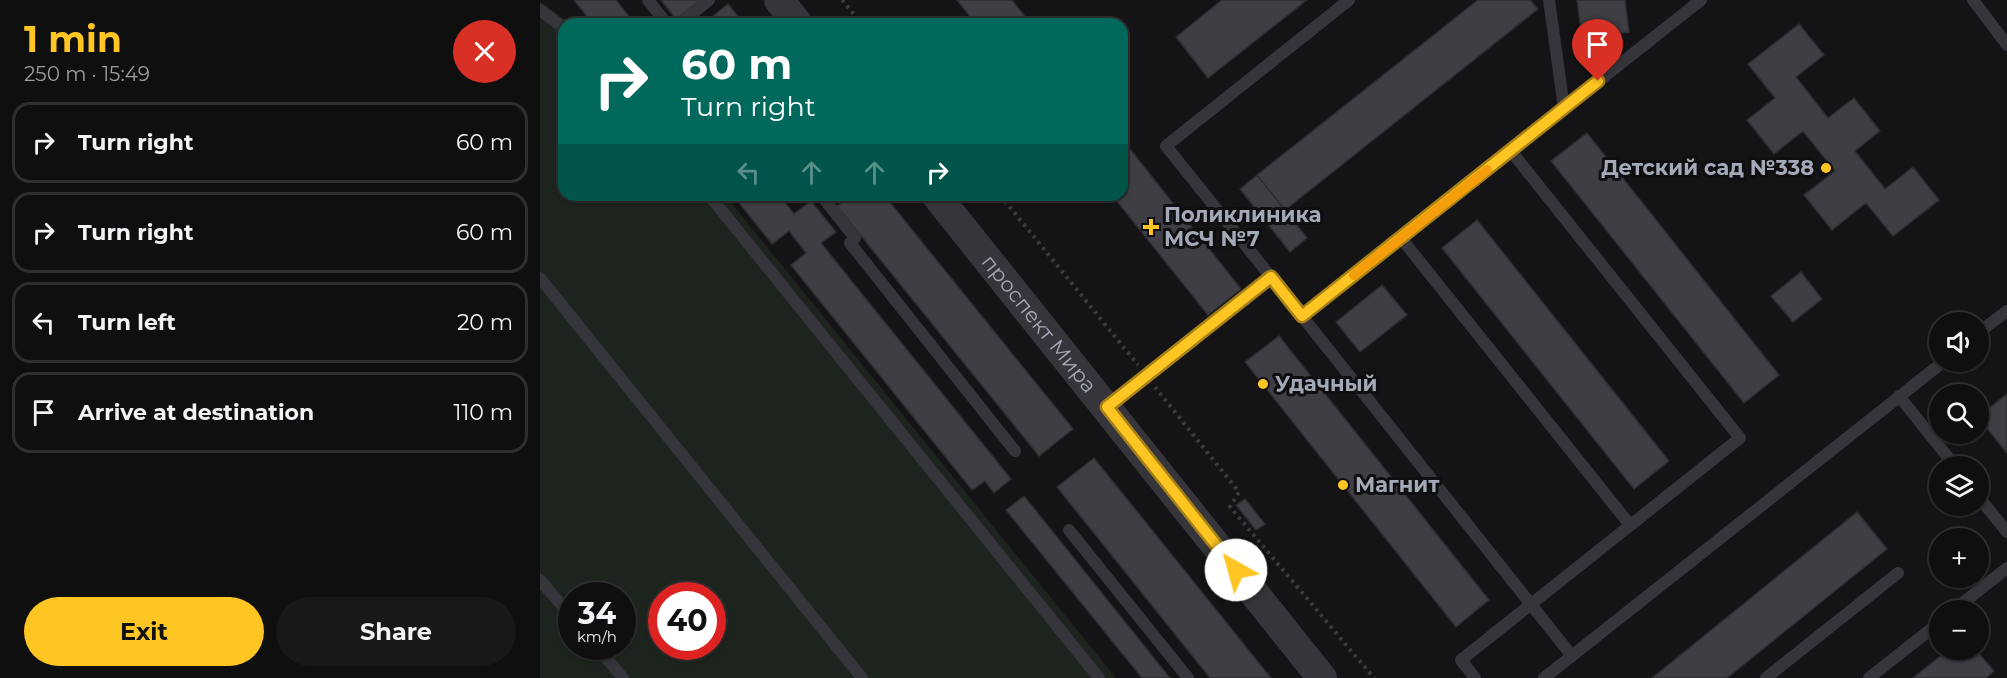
<!DOCTYPE html>
<meta charset="utf-8">
<style>
body{margin:0;font-family:Montserrat,sans-serif;background:#181819;color:#f1f3f6;height:100vh;display:flex;flex-direction:column;font-size:22px;white-space:nowrap}
*{box-sizing:border-box;margin:0}
p{font-size:20px;color:#9b9c9f}
.icon{flex:none;width:33px;height:33px;fill:none;stroke:currentColor;stroke-width:2;stroke-linecap:round;stroke-linejoin:round}
.map{position:relative;flex:1;overflow:hidden}
.drawer{display:flex;flex-direction:column;background:#0f0f10;width:540px}
.drawer>*{flex:none}
.top-card{position:absolute;left:18px;top:18px;width:570px;height:183px;border-radius:18px;box-shadow:0 2px 4px #0004,0 0 0 2px #2f2f30;background:#00695c;color:#fff;overflow:hidden}
.buttons{position:absolute;left:1389px;top:312px;display:grid;gap:12px}
.buttons a{display:grid;place-items:center;width:60px;height:60px;border-radius:50%;background:#0f0f10;box-shadow:0 2px 4px #0004,0 0 0 2px #2f2f30;font-size:30px}
.speed{position:absolute;left:18px;top:582px;display:flex;gap:12px;font-size:30px;font-weight:700;text-align:center}
.speed>*{display:grid;place-content:center;width:78px;height:78px;border-radius:50%;background:#0f0f10;box-shadow:0 2px 4px #0004,0 0 0 2px #2f2f30;line-height:1}
.speed small{font-size:15px;font-weight:400}
.speed .limit{border:9px solid #d22;background:#fff;color:#111}
.pin{position:absolute;display:grid;place-items:center;width:51px;height:51px;color:#fff;margin:-62px -26px;border-radius:50% 50% 50% 0;rotate:-45deg;box-shadow:0 0 6px #0007}
.pin .icon{rotate:45deg}
.me{position:absolute;width:66px;margin:-33px;rotate:322deg;stroke-linejoin:round;filter:drop-shadow(0 0 4px #0008)}
.turn{display:flex;align-items:center;gap:21px;height:126px;padding:0 24px;font-size:27px}
.turn .icon{width:78px;height:78px;stroke-width:2.5}
.turn b{display:block;font-size:42px;line-height:51px}
.lanes{display:flex;align-items:center;height:57px;padding:0 24px;background:#0003;justify-content:center;gap:30px;direction:ltr}
.lanes .off{opacity:.35}
.round{display:grid;place-items:center;flex:none;width:63px;height:63px;border-radius:32px;background:#181819}
.summary{display:flex;align-items:center;justify-content:space-between;height:102px;padding:0 24px}
h1{font-size:36px;font-weight:700;line-height:45px;color:#ffc523}
.cta{display:flex;gap:12px;margin-top:auto;padding:12px 24px}
.cta a{flex:1;height:69px;border-radius:36px;background:#ffc523;color:#111;font-size:24px;font-weight:700;line-height:69px;text-align:center}
.cta a+a{background:#181819;color:#f1f3f6}
ul{padding:0;list-style:none}
li{display:flex;align-items:center;gap:18px;height:81px;margin:0 12px 9px;padding:0 12px;border:3px solid #2f2f30;border-radius:18px}
li div{flex:1}
li b{display:block;font-size:22px}
li em{font-style:normal}
main{display:flex;flex:1;min-height:0}
.map>svg:first-child{display:block}
.green{fill:#1c241d;fill-rule:evenodd}
.building{fill:#3e3e44;stroke:#2e2e32;stroke-width:1.5}
.lines{fill:none;stroke-linecap:round;stroke-linejoin:round}
.path{stroke:#3b3c42;stroke-width:4;stroke-dasharray:3 4.5;stroke-linecap:butt}
.service{stroke:#35353b;stroke-width:12}
.tertiary{stroke:#35353b;stroke-width:30}
.route-casing{stroke:#a68017;stroke-width:15}
.route{stroke:#ffc523;stroke-width:10}
.slow{stroke:#f59e0b;stroke-width:10}
.poi-dot{fill:#ffc523;stroke:#0f0f11;stroke-width:2}
.labels{text-anchor:middle;stroke-width:6;stroke-linejoin:round;paint-order:stroke}
.poi-label{font-size:21px;font-weight:bold;fill:#a4a9b8;stroke:#0f0f11;text-anchor:start}
.street-label{font-size:21px;fill:#a4a9b8;stroke:#0f0f11}
</style>
<main>
<section class="drawer">
<div class="summary"><div><h1>1 min</h1><p>250 m · 15:49</p></div><a class="round" style="background:#d93025;color:#fff"><svg class="icon" aria-label="close" viewBox="0 0 24 24"><path d="M6 6l12 12M18 6L6 18"/></svg></a></div>
<ul>
<li><svg class="icon" aria-label="right" viewBox="0 0 24 24"><path d="M7 20v-9h11M14 6l5 5-5 5"/></svg><div><b>Turn right</b></div><em>60 m</em></li>
<li><svg class="icon" aria-label="right" viewBox="0 0 24 24"><path d="M7 20v-9h11M14 6l5 5-5 5"/></svg><div><b>Turn right</b></div><em>60 m</em></li>
<li><svg class="icon" aria-label="left" viewBox="0 0 24 24"><path d="M17 20v-9H6M10 6l-5 5 5 5"/></svg><div><b>Turn left</b></div><em>20 m</em></li>
<li><svg class="icon" aria-label="arrive" viewBox="0 0 24 24"><path d="M6 21V4h12l-3 4 3 4H6"/></svg><div><b>Arrive at destination</b></div><em>110 m</em></li>
</ul>
<div class="cta"><a>Exit</a><a>Share</a></div>
</section>
<div class="map">
<svg width="1467" height="678" viewBox="0 0 1467 678">
<rect width="100%" height="100%" fill="#141416"/>
<!-- green -->
<path class="green" d="M0,1L31,24H24V195H185L576,678H0ZM32,596H82V646H32ZM122,596H172V646H122Z"/>
<!-- building -->
<path class="building" d="M34,0H76L95,24H53Z
M121,0H161L136,19Z
M417,0H472L490,23L436,24Z
M682,0H767L668,78L636,37Z
M938,0H990L998,9L745,210L717,175Z
M1037,0H1085L1089,32L1042,39Z
M188,4L204,24H163Z
M1259,24L1284,55L1256,77L1288,118L1314,98L1340,131L1315,151L1345,189L1373,167L1399,200L1353,236L1326,203L1292,230L1264,195L1295,171L1263,131L1234,154L1207,120L1235,98L1208,64Z
M1047,133L1239,375L1204,403L1011,161Z
M582,139L701,289L668,315L572,195H582Z
M717,175L767,238L750,252L700,189Z
M193,195H239L254,214L271,201L296,232L281,243L471,479L454,493L445,481L432,490L251,265L266,253L249,231L232,244Z
M311,195H344L533,429L499,456L297,206Z
M937,220L1129,461L1094,489L902,248Z
M1261,272L1282,299L1253,322L1231,296Z
M842,285L867,315L820,352L796,322Z
M739,336L949,600L916,627L705,362Z
M1467,394V453L1438,417Z
M554,458L731,678H670L517,487Z
M484,496L630,678H602L466,510Z
M705,499L725,524L716,530L696,505Z
M1317,512L1347,549L1187,678H1112Z
M1408,650H1436L1454,671L1446,678H1373Z"/>
<g class="lines">
<!-- path -->
<path class="path" d="M302,0L322,24
M460,195L598,365
M615,387L699,492L690,507L834,678"/>
<!-- service -->
<path class="service" d="M108,0L127,24
M1009,0L1024,108
M1433,0L1467,45
M0,10L24,28
M140,24L169,0
M169,195L559,678
M281,195L315,238L310,243L475,451
M861,238L1090,525
M731,277L762,316L1161,0
M0,278L322,678
M762,316L1032,656
M1438,333L1467,311
M1359,396L1415,466
M567,407L731,277L626,146L809,0
M1438,496L1467,532
M529,530L648,678
M0,580L32,617
M1414,610L1467,568
M56,646L83,678
M935,678L921,660L1200,438L971,151
M1004,678L1403,362
M1226,678L1358,573
M1329,678L1400,622"/>
<!-- tertiary -->
<g class="tertiary">
<path d="M239,0L258,24"/>
<path id="s1" d="M396,195L782,678"/>
</g>
</g>
<g class="lines">
<defs>
<path id="route" d="M696,570L567,407L731,277L762,316L1058,81"/>
</defs>
<!-- route casing -->
<use href="#route" class="route-casing"/>
<!-- route -->
<use href="#route" class="route"/>
<!-- slow -->
<path class="slow" d="M814,275L947,170"/>
</g>
<!-- markers -->
<g class="poi-dot">
<circle cx="1286" cy="168" r="6"/>
<path d="M608 218h6v6h6v6h-6v6h-6v-6h-6v-6h6z"/>
<circle cx="723" cy="384" r="6"/>
<circle cx="803" cy="485" r="6"/>
</g>
<g class="labels">
<!-- poi labels -->
<g class="poi-label">
<text x="1274" y="175" text-anchor="end">Детский сад №338</text>
<text x="624" y="222">Поликлиника<tspan x="624" dy="24">МСЧ №7</tspan></text>
<text x="735" y="391">Удачный</text>
<text x="815" y="492">Магнит</text>
</g>
<!-- street labels -->
<g class="street-label">
<text dy="7" stroke="none"><textPath href="#s1" startOffset="165">проспект Мира</textPath></text>
</g>
</g>
</svg>
<div class="buttons">
<a><svg class="icon" aria-label="sound" viewBox="0 0 24 24"><path d="M4 9h4l5-4v14l-5-4H4zM17 9q2 3 0 6"/></svg></a>
<a><svg class="icon" aria-label="search" viewBox="0 0 24 24"><circle cx="10" cy="10" r="6"/><path d="M15 15l6 6"/></svg></a>
<a><svg class="icon" aria-label="layers" viewBox="0 0 24 24"><path d="M12 4l9 5-9 5-9-5zM3 14l9 5 9-5"/></svg></a>
<a>+</a>
<a>−</a>
</div>
<div class="speed"><div>34<small>km/h</small></div><div class="limit">40</div></div>
<div class="pin" style="left:1058px;top:81px;background:#d93025"><svg class="icon" aria-label="arrive" viewBox="0 0 24 24"><path d="M6 21V4h12l-3 4 3 4H6"/></svg></div>
<svg class="me" style="left:696px;top:570px" viewBox="-20 -20 40 40"><circle r="19" fill="#fff"/><path d="M0-13L10 11 0 6-10 11z" fill="#ffc523"/></svg>
<div class="top-card">
<div class="turn"><svg class="icon" aria-label="right" viewBox="0 0 24 24"><path d="M7 20v-9h11M14 6l5 5-5 5"/></svg><div><b>60 m</b>Turn right</div></div>
<div class="lanes"><svg class="icon off" aria-label="left" viewBox="0 0 24 24"><path d="M17 20v-9H6M10 6l-5 5 5 5"/></svg><svg class="icon off" aria-label="ahead" viewBox="0 0 24 24"><path d="M12 20V5M6 11l6-6 6 6"/></svg><svg class="icon off" aria-label="ahead" viewBox="0 0 24 24"><path d="M12 20V5M6 11l6-6 6 6"/></svg><svg class="icon" aria-label="right" viewBox="0 0 24 24"><path d="M7 20v-9h11M14 6l5 5-5 5"/></svg></div>
</div>
</div>
</main>
